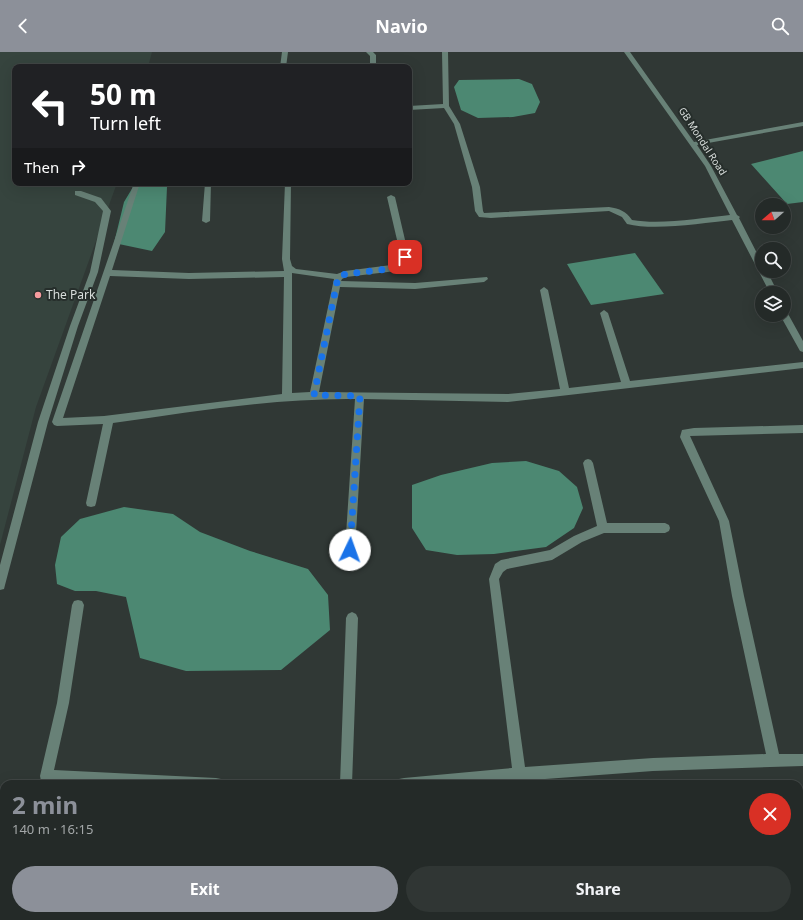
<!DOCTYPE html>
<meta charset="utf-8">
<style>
body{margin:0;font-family:"Noto Sans",sans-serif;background:#303634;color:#f1f3f6;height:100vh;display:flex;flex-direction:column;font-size:15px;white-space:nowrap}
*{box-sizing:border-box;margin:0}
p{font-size:13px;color:#a3a7a8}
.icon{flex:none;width:22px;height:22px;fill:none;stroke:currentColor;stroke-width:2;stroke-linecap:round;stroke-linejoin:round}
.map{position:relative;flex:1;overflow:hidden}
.panel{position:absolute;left:0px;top:728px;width:803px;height:140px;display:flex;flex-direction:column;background:#242a28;border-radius:12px 12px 0 0;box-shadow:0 4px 16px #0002,0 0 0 1px #414645}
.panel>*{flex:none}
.hud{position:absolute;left:12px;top:12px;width:400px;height:122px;border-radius:8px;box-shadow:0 4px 16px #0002,0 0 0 1px #414645;background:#202124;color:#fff;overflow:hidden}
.needle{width:26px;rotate:250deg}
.buttons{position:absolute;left:755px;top:146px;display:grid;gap:8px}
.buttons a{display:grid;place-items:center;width:36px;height:36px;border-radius:50%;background:#242a28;box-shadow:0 4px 16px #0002,0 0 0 1px #414645;font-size:20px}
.pin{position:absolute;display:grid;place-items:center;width:34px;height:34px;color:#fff;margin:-17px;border-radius:8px;box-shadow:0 2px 6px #0006}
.me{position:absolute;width:44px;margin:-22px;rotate:3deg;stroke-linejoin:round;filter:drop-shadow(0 0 3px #0008)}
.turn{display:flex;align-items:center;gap:14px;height:84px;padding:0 12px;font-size:18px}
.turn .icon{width:52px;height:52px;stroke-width:2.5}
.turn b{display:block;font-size:28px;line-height:34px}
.then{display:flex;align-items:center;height:38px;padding:0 12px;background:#0003;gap:8px;font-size:15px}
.round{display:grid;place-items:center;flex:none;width:42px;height:42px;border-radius:21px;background:#303634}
.headline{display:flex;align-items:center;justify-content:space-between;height:68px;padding:0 12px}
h1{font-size:24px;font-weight:700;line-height:30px;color:#8c9099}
.primary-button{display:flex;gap:8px;margin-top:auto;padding:8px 12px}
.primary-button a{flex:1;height:46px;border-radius:24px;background:#8c9099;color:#fff;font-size:16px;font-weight:700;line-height:46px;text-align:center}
.primary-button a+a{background:#303634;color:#f1f3f6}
header{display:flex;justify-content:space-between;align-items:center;height:52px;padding:0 12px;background:#8c9099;color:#fff;font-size:18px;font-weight:700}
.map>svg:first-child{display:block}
.built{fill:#36443e}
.water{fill:#4c8872}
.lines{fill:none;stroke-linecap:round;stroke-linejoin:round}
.minor{fill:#688177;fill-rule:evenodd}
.route{stroke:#1a73e8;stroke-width:7;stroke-dasharray:0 12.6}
.poi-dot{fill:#f59b9d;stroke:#262e2b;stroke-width:1.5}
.labels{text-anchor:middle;stroke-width:4;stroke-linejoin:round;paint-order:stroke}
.far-street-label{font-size:10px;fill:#d9dedc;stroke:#262e2b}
.poi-label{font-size:12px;fill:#d9dedc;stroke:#262e2b;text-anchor:start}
</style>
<header><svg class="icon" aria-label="back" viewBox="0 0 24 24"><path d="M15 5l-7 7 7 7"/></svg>Navio<svg class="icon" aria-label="search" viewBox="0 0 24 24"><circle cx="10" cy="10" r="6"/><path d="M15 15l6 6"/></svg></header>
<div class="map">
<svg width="803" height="868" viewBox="0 0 803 868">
<rect width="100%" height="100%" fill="#303835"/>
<!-- built -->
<path class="built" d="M0,0H152L148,15H15V131H117L36,355L0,493Z"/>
<!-- water -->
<path class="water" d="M519,27L532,32L540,50L535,61L513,65L478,66L461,58L454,35L459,28Z
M803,99V150L787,152L751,112Z
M151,131H162L167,135L165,180L152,199L114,191L124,150L133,135Z
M635,201L664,242L591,253L567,212Z
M526,409L559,419L577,435L583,456L574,476L546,495L494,502L457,503L426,498L412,476V433L441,423L492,411Z
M124,455L173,462L200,480L250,499L308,517L328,543L330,578L281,618L186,619L140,606L126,545L96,539H75L57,532L55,513L61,485L80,467Z
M538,864H709L711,868H538Z"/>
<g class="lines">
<!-- minor -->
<path class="minor" d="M282,0H288L286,15H280Z
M366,0H373L376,3V13L374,15H367L370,12V4Z
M442,0H448L449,54L460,72L480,135L483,159L484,161L609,155C620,157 626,159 632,168C661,173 701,166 730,163L705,114L624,0H630L694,90L803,70V74L697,93L711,114L737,163L740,165L739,166L762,211V219H767L778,241H770L732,168C703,171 655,179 627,172L622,165L609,159L491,166L479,165L475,159L472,135L454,72L444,56L409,58V54L443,52Z
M134,131H140L112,218L189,221L284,219L282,207L285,131H291L290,207L292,214L296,217L337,222L345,219L399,212L401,205L387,145L391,143L395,145L409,205L405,216L396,219L346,225L342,227L341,229L415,231L487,225L488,227L484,230L415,237L340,235L319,340L508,342L560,337L540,238L544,235L548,238L569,336L621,330L600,261L604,258L608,261L630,329L803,310V316L508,350L364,347L355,498L354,501L350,503L346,501L345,498L355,347C274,346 193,360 113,371L96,451L95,454L91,455L87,454L86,451L103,372L57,374L54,373L52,370ZM292,221L334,227L310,340L292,341ZM110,224L189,227L284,225L282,342L104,364L63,366Z
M205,131H211L210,169L206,171L202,169Z
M75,139H81L101,146L111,159L98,220L78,274L48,370L5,533L4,537L0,538V513L38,370L70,274L90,220L103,159L95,150L75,143Z
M784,259L787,260L803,289V300L800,299L780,263H784Z
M803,373V381L690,384L729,469L744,544L779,702H803V714L653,719L476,732H398L399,727L404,726L512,716L489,527L495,512L501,508L550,498L574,484L597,474L583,411L585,408L588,407L591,408L593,411L607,471H665L669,473L670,476L669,479L665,481H604L582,490L552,508L507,517L503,520L499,527L525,715L653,706L766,702L732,544L719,469L680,385L682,378L694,376Z
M78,548L82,549L84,553L69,651L54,718L216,726L221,727L222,732H79L46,730L41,729L40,724L57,651L72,553L74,549Z
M352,560L356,562L358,566L352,732H340L346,566L348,562Z
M128,864H142L141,868H127Z
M333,864H347V868H333Z"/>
</g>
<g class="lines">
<!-- route -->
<path class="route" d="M350,498L360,344L314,343L338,225L346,222L396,216L402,214L405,205"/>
</g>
<!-- markers -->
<circle class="poi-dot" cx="38" cy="243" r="4"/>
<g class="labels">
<!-- far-street labels -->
<g class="far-street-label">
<text transform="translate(703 89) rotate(57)" y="4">GB Mondal Road</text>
</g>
<!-- poi labels -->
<g class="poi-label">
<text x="46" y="247">The Park</text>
</g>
</g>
</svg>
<div class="buttons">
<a><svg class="needle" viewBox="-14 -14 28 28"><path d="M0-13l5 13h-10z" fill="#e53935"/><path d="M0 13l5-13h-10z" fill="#a3a7a8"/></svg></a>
<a><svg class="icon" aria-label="search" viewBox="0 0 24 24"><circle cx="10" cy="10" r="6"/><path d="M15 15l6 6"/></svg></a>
<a><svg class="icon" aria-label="layers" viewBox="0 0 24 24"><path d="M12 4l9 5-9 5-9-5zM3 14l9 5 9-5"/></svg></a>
</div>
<div class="pin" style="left:405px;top:205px;background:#d93025"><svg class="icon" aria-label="arrive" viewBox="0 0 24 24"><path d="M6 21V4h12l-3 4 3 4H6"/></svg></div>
<svg class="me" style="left:350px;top:498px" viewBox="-20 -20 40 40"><circle r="19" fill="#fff"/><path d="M0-13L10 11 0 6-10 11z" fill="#1a73e8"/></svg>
<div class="hud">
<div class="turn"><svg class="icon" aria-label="left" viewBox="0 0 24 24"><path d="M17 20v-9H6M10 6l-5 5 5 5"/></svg><div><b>50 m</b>Turn left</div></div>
<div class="then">Then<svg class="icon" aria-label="right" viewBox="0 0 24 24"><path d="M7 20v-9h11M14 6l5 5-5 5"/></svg></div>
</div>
<section class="panel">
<div class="headline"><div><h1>2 min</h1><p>140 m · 16:15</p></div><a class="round" style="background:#d93025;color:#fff"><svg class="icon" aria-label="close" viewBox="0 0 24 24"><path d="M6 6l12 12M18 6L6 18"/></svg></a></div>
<div class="primary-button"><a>Exit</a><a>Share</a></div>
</section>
</div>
